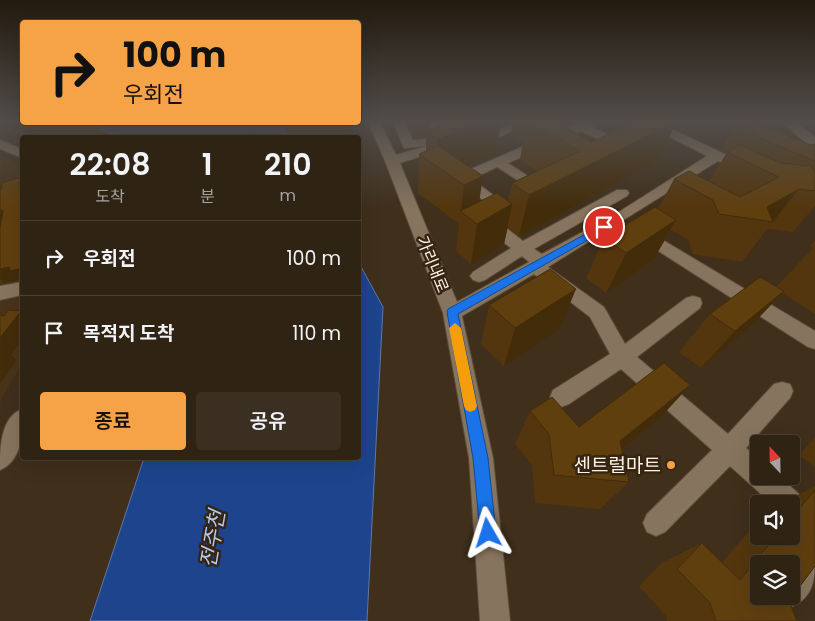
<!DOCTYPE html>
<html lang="ko">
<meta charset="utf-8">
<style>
body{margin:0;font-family:Poppins,"Noto Sans KR",sans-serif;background:#3b2f22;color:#f1f3f6;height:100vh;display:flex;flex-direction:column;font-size:19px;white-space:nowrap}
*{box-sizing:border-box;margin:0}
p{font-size:16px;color:#a7a4a0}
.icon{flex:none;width:28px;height:28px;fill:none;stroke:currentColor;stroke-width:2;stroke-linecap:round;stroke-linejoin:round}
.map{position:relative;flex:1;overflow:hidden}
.drawer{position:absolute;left:20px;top:135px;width:341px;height:325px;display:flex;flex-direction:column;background:#2f2314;border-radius:5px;box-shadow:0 5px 20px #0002,0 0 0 1px #4a4034}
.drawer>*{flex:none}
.top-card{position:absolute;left:20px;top:20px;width:341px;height:105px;border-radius:5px;box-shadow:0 5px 20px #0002,0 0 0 1px #4a4034;background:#f6a247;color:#111;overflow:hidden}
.needle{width:32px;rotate:338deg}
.tools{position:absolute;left:750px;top:435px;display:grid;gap:10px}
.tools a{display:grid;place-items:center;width:50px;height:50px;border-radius:5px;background:#2f2314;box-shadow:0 5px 20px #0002,0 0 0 1px #4a4034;font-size:25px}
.pin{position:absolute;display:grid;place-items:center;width:42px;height:42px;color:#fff;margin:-21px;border:2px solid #fff;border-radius:50%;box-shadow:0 1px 5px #0007}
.me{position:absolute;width:55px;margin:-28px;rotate:354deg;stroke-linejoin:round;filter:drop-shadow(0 0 4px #0008)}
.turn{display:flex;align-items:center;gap:18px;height:105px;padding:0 20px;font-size:22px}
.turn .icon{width:65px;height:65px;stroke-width:2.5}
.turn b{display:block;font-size:35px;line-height:42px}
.eta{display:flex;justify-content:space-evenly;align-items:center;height:85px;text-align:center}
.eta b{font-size:30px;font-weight:600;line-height:35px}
.primary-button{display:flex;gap:10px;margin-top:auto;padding:10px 20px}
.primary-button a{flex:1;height:58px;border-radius:5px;background:#f6a247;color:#111;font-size:20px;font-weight:600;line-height:58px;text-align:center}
.primary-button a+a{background:#3b2f22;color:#f1f3f6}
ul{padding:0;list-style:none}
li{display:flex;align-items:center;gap:15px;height:75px;padding:0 20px;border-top:1px solid #4a4034}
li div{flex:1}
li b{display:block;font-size:19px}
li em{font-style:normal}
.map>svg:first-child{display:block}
.built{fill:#49341a}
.water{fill:#1d448c;stroke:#6078a7}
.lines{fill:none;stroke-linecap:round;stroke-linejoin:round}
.minor-casing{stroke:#5a4c3a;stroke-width:2}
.minor{fill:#87745e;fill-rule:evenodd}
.wall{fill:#53360d}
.shaded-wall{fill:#432c0a}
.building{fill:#603f0f;stroke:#432c0a;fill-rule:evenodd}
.route{fill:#1a73e8;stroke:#114b97}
.slow{fill:#f59e0b}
.poi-dot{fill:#f6a247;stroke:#352511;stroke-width:2}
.labels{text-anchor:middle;stroke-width:5;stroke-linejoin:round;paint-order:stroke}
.street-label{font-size:16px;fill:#fdf2e6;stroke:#352511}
.near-poi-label{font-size:19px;fill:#fdf2e6;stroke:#352511;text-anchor:end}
.near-water-label{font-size:21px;font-style:italic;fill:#b3cbf4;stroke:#352511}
</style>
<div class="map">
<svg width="815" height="621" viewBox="0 0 815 621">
<rect width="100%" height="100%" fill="#3f2f1b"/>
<!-- built -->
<path class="built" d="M0,156L22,167V364L0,401Z"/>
<!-- water -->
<path class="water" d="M87,123H280L288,137H119Z
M359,263L383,307L367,621H90L144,458H359Z"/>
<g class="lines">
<defs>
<path id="minor" d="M368,122H380L396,155L426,146L404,148L393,122H405L413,140L435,138L426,122H438L447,137L454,143L453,146L400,163L457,302L529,262L522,256L485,280L479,282L473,280L470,276L473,272L511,248L484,228L482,224L488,216H500L502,220L500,223L523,241L617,190H627L629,193L627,196L534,249L542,254L614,215L707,156L640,122H657L731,157L733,160L731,163L726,164L718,161L548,267L604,307L625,344L686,298L693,296L700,298L702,303L700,308L637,357L728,434L774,384L782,382L790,384L793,391L790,398L746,448L759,459V476H779L800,495L804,504L800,513L791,517V504H772L730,466L665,532L656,536L647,532L643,523L647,514L712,450L621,369L569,404L561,407L553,404L550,397L553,390L610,354L590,317L534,274L462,316L493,458L510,621H480L469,458L443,313L385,161Z
M515,122H533L490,141H480L479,138Z
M580,122H597L591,126L625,144L617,151H607L605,148L609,144L581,131L508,163L546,188L548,191L546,194L541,195L497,167L472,179L509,207L512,210L509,213H499L455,178L457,175Z
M781,122H795L815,137V147L810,146Z
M0,140L22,149V158L0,149Z
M641,227L815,331V349L808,347L635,236L633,232L635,228Z
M22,282V295L0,300V286Z
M22,409C25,429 22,461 0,470C0,448 0,418 22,409Z
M815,554C815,578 815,597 791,607L781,603L778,596H791C791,575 790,558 815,554Z"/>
</defs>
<!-- minor casing -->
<use href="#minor" class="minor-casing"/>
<!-- minor -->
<use href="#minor" class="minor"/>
</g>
<!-- wall -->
<path class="wall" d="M407,122H429V130L449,122H501L496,153L467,165L479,201H508L512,183L537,171L520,160L523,141L511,134L513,122H571L562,126L592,142L676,122L658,161L519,236L508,227L504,244L471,264L456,251L459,224L418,193L419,154L426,151V137L414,138Z
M734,127L810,145L815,144V206L793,232L767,229L742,262L693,254L688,240L671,230L653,260L606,293L586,278L604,238L658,209L674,179L709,181L726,154L720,151Z
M815,240V314L782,293L747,330L701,368L679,352L710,314L776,287L813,248L810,246Z
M489,305L560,328L504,366L481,344Z
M690,385L658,420L622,449L629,482L600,509L535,503L532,465L515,444L530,411L579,427Z
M815,437V467L799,455Z
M815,486V566L789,601L797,621H667L666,616L639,586L661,563L702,543L722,562L759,520V536H791V504H780Z"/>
<!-- shaded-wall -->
<path class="shaded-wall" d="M482,122H501L496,153L448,173L437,166L438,139Z
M530,122H571L547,132Z
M676,122L658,161L519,236L529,195Z
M483,176L477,216L461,212L464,185Z
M799,189L767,229L773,222L767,207Z
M512,204L504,244L471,264L477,224Z
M0,212L9,223L0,246Z
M676,220L653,260L606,293L626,253Z
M9,267L22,268V283L20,280L4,283L0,279V269Z
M576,289L560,328L504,366L515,328Z
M784,291L747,330L701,368L735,331Z
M21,311L22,312V339L11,355L17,360L0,384V338Z
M690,385L658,420L594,472L620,441Z"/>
<!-- building -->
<path class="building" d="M449,122H482L438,139L426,131Z
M530,122H556L592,142L633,122H675L529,195L512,183L580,151Z
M762,125L810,145L815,144V161L734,127Z
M741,145L780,163L811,166L815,173V191L799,189L767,207L773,222L719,214L713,200L674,179L689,171L740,197L779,177L727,152Z
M438,146L483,176L464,185L419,154Z
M22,177V268L11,271L9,267L0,269V227L3,211L0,210V189H2L1,183Z
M497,193L512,204L477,224L460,211Z
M655,207L676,220L626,253L604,238Z
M550,269L576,289L515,328L489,305Z
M760,277L784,291L735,331L710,314Z
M8,310L21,311L0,338V315L4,316Z
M664,363L690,385L620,441L629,482L554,475L549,434L530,411L552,397L579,427Z
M815,490V566L789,601L797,621H716L710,603L677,569L702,543L740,580L776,536H791V518ZM759,564H791V596H759Z"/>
<!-- sky -->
<linearGradient id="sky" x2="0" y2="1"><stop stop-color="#231a0f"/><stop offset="0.58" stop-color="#524d4a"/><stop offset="1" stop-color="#524d4a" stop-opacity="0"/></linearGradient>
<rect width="815" height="209" fill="url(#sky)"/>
<!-- route -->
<path class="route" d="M604,224L608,227L607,229L458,314L488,458L496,533L494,539L488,541L483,539L480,533L473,458L447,312L448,309Z"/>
<!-- slow -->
<path class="slow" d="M455,323L461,328L477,406L475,410L470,412L466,410L464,406L449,328Z"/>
<!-- markers -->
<circle class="poi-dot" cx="671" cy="465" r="5"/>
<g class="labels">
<!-- street labels -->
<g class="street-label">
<text transform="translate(433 264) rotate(68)" y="6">가리내로</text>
</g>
<!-- near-poi labels -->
<g class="near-poi-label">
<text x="661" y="472">센트럴마트</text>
</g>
<!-- near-water labels -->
<g class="near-water-label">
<text transform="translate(213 539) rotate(-80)" y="7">전주천</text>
</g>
</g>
</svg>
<div class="tools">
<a><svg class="needle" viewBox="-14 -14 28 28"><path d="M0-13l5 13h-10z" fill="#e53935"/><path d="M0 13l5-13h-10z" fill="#a7a4a0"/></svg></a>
<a><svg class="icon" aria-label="sound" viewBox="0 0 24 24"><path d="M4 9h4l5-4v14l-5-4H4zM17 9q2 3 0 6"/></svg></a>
<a><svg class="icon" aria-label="layers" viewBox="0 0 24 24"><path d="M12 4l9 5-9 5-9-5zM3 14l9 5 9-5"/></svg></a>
</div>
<div class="pin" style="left:604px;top:227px;background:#d93025"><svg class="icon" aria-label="arrive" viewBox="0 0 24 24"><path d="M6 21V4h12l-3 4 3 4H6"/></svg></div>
<svg class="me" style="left:488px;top:533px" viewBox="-20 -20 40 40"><path d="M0-17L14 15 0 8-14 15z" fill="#1a73e8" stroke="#fff" stroke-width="4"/></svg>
<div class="top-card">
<div class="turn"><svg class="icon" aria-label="right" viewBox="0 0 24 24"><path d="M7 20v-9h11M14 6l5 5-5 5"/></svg><div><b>100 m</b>우회전</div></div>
</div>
<section class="drawer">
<div class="eta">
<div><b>22:08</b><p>도착</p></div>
<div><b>1</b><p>분</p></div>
<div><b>210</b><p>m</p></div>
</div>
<ul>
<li><svg class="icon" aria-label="right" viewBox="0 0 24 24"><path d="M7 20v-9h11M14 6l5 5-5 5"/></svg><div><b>우회전</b></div><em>100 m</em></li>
<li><svg class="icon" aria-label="arrive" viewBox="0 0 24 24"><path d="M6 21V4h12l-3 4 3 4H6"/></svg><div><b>목적지 도착</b></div><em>110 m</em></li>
</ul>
<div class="primary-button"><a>종료</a><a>공유</a></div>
</section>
</div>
